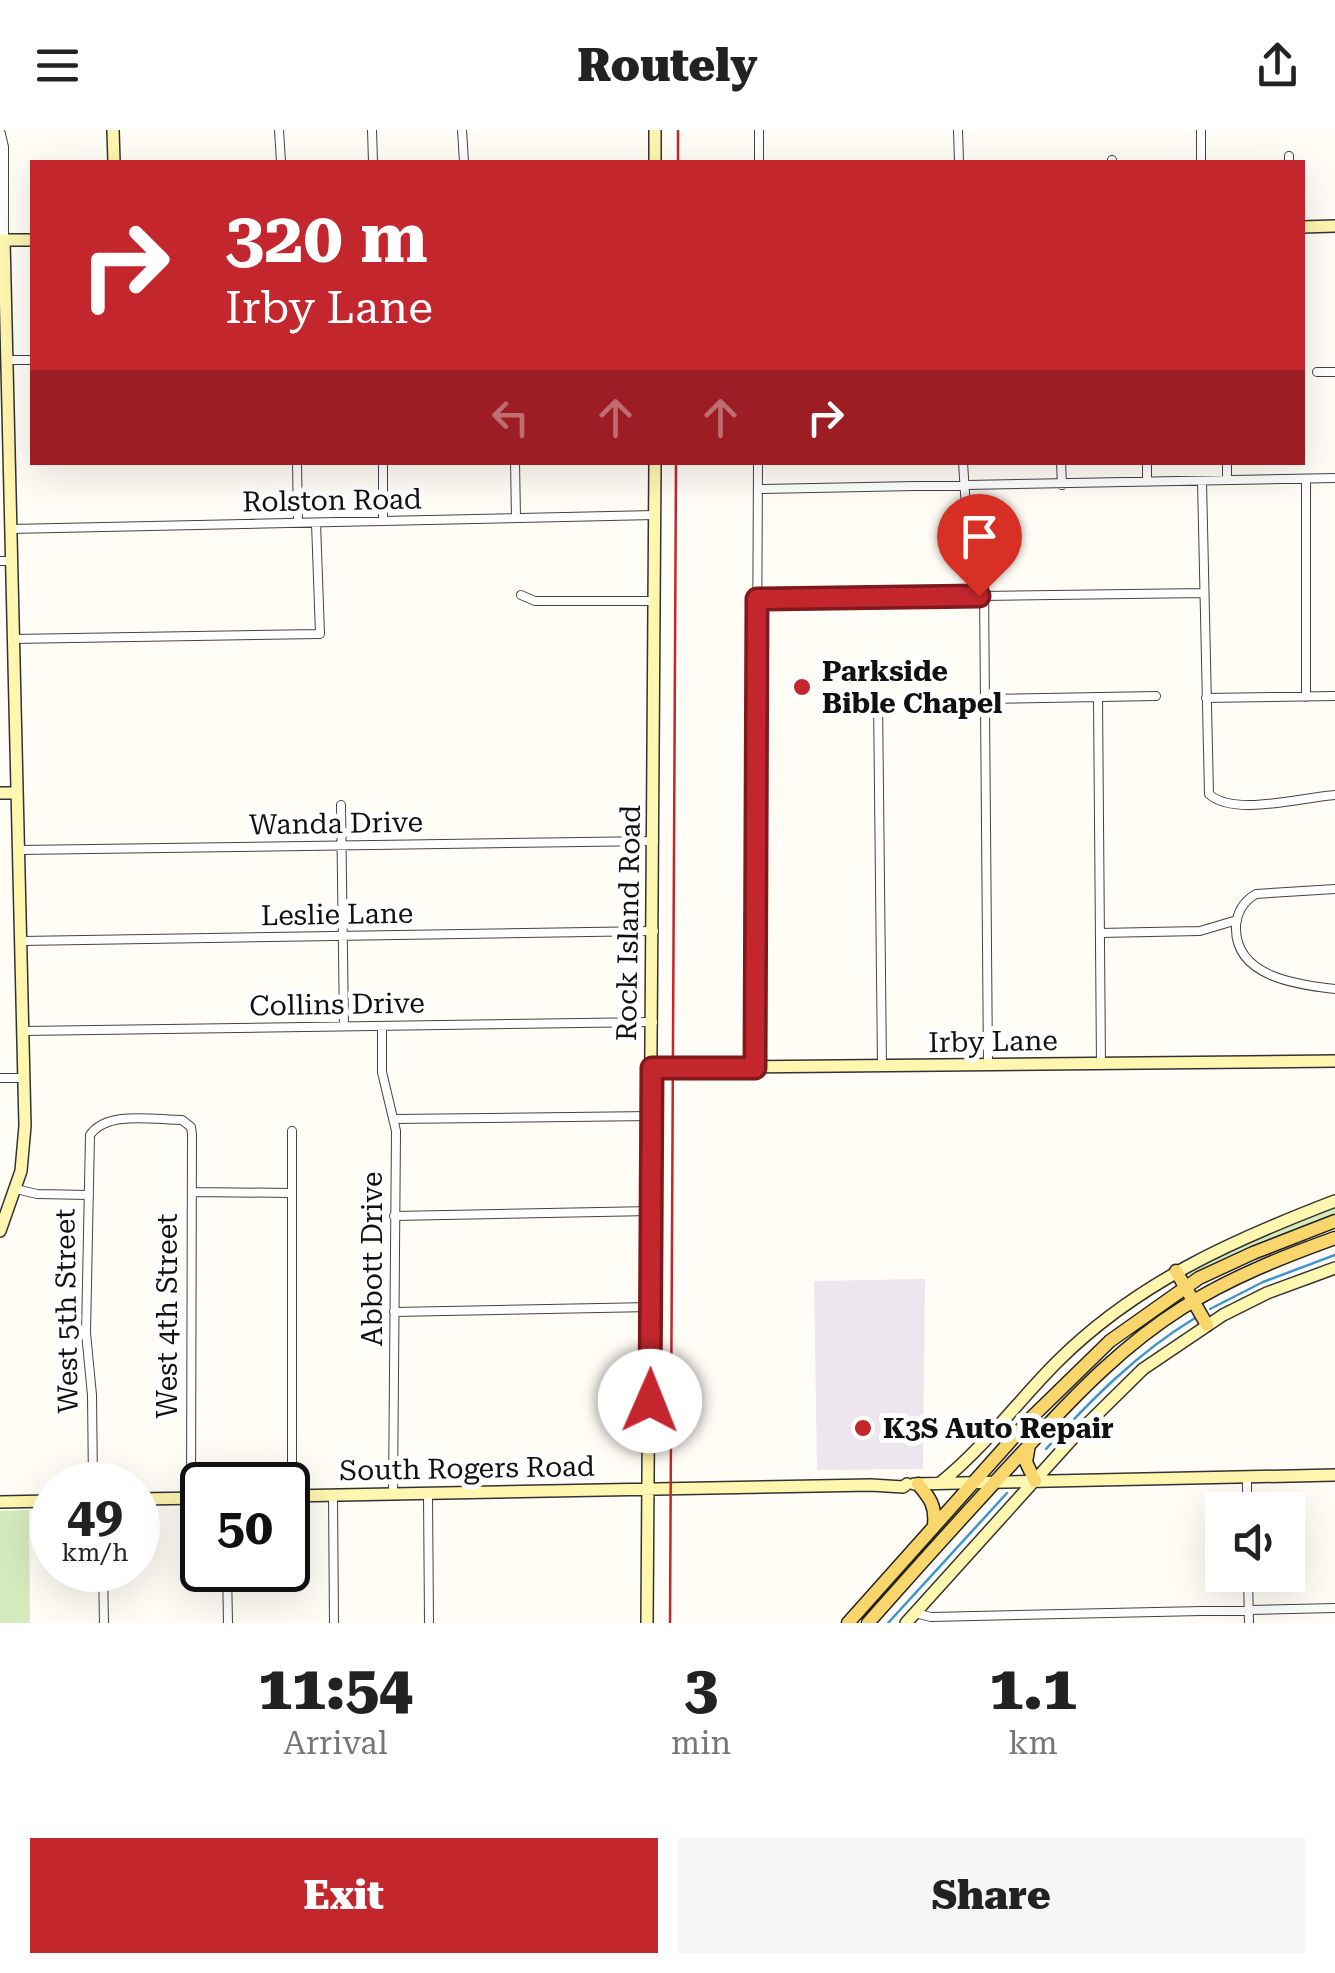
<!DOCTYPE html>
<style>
body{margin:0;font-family:"Roboto Serif",serif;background:#f6f6f6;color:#222;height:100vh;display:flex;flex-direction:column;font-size:38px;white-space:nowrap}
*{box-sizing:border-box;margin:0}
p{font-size:32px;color:#767676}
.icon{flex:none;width:55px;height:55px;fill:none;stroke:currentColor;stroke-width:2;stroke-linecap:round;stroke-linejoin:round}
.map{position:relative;height:1493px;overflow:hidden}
.sheet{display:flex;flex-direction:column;background:#fff;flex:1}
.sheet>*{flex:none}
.top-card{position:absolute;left:30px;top:30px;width:1275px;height:305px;border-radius:0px;box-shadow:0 10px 40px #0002;background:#c4262e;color:#fff;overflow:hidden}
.tools{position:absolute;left:1205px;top:1362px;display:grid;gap:20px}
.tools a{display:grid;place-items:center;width:100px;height:100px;border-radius:0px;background:#fff;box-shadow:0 10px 40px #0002;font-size:50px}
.speed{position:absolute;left:30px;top:1332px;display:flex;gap:20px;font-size:50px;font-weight:700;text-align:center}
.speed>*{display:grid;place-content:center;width:130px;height:130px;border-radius:50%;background:#fff;box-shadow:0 10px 40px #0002;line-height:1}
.speed small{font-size:25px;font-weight:400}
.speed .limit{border:5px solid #111;border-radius:15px;background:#fff;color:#111}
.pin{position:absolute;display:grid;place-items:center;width:85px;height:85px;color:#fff;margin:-102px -42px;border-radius:50% 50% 50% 0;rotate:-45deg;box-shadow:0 0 10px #0007}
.pin .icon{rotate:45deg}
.me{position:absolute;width:110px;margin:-55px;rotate:1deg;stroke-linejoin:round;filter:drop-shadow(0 0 8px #0008)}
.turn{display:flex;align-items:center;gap:35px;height:210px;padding:0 30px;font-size:45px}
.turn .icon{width:130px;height:130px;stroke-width:2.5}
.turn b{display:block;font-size:70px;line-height:85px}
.lanes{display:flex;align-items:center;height:95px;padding:0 30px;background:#0003;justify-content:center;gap:50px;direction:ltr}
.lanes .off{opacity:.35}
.eta{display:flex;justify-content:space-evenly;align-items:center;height:170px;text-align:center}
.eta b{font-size:60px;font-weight:800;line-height:70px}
.primary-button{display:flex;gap:20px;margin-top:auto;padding:20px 30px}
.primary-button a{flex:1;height:115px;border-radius:0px;background:#c4262e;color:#fff;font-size:40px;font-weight:800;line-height:115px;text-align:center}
.primary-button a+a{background:#f6f6f6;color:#222}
header{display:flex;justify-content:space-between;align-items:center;height:130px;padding:0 30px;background:#fff;font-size:45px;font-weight:800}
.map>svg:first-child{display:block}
.industrial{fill:#eee6ef}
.green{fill:#d5ebbd}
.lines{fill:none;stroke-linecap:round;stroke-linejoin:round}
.stream{stroke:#3f96cf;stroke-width:2.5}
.street-casing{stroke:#444;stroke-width:10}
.secondary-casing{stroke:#333;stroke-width:14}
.primary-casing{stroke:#222;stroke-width:15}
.street{stroke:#fff;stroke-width:8}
.secondary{stroke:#fff6b0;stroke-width:11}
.primary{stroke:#f9d66b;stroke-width:12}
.rail{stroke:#c4262e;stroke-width:2.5}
.route-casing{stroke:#7f191e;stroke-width:25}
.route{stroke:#c4262e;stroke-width:18}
.poi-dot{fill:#c4262e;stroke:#fff;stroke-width:4}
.labels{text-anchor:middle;stroke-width:10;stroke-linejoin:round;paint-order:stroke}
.street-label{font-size:28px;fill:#111;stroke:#fff}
.poi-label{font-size:28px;font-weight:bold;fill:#111;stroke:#fff;text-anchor:start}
</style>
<header><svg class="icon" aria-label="menu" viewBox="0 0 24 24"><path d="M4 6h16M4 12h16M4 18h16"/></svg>Routely<svg class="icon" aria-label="share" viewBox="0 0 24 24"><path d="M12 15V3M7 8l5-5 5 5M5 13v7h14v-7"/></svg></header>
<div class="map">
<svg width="1335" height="1493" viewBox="0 0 1335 1493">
<rect width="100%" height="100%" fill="#fffdf5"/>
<!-- industrial -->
<path class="industrial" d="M925,1149L923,1339L817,1340L814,1151Z"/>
<!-- green -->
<path class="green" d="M1335,1075V1083L1240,1120L1191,1146L1185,1142L1186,1139Z
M29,1380L30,1493H0V1381Z"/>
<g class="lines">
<!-- stream -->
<path class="stream" d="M1210,1179L1263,1152L1335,1125
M1046,1319C1091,1270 1137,1223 1195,1188
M888,1493L1007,1363"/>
<defs>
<path id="street" d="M0,0L4,17V110
M279,0L281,32
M372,0L373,32
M462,0L464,32
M759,0V32
M958,0L959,32
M1201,0V32
M1289,26V32
M1112,30V32
M6,230H32
M1317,242H1335
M297,332L298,393
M383,332V391
M515,332L516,388
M963,332L966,379L984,455L988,936
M1061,332L1062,355
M1227,332V350
M1306,349V567
M1202,351L1209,664C1233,687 1303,667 1335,665
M1147,352V332
M758,359L1335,348
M10,399L655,385
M0,431H10
M521,465L535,471H655
M757,469L1204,463
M12,509L320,504L316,393
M1098,567L1101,935
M1206,568L1335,566
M878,569L882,937
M985,569L1156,566
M341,675L344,896
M19,720L654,711
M1335,759L1256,764C1244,771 1237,782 1236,796C1234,847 1298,855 1335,859
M1100,803L1200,801L1237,790
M21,811L654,801
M382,896V942L396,1001L393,1365
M23,901L653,892
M755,939L758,332
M0,948H24
M394,989L652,986
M16,1059L37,1064L89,1065
M193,1062L292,1063
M394,1086L652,1081
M394,1182L652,1177
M1247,1347V1380
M93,1355L92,1265L86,1203L90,1005C107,980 155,990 182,990L191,997L192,1004L191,1368
M428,1364L429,1493
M292,1366V1001
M333,1366L334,1493
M103,1440L104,1493
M227,1440L228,1493
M1248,1445L1249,1493
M915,1483L931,1487L1335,1478"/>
<path id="secondary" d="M113,0L114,32
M655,32V0
M1302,97L1335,96
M0,110H32
M0,663H16
M652,938L1335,931
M0,1101L21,1041L25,996L4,110
M940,1353C984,1318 1018,1271 1057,1232C1136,1153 1233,1110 1335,1071
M914,1354L1335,1345
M288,1366L871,1355L903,1357L907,1354
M138,1369L202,1368
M0,1372L52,1371
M647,1493L655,332
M906,1493L1073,1308L1143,1239L1223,1185L1267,1163L1335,1138"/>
<path id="primary" d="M1176,1141L1207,1195
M1029,1315L1026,1332L1035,1351
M918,1354C930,1368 936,1376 934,1395
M848,1493L1031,1288L1110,1211L1199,1148L1253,1123L1335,1091
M868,1493C922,1432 977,1371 1033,1311C1078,1262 1125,1214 1182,1178C1230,1148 1282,1127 1335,1108"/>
</defs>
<!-- street casing -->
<use href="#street" class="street-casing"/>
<!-- secondary casing -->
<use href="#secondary" class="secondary-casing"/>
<!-- primary casing -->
<use href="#primary" class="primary-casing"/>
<!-- street -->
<use href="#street" class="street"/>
<!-- secondary -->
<use href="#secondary" class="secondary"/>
<!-- primary -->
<use href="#primary" class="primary"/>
<!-- rail -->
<path class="rail" d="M678,32V0
M670,1493L676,332"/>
</g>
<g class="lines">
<defs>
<path id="route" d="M650,1271L652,938H755L757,469L979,466"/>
</defs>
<!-- route casing -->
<use href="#route" class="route-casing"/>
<!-- route -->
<use href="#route" class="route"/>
</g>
<!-- markers -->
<g class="poi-dot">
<circle cx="802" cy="557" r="10"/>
<circle cx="863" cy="1298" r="10"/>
</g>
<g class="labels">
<!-- street labels -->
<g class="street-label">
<text transform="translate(332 370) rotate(-1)" y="10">Rolston Road</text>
<text transform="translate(336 693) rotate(-1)" y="10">Wanda Drive</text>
<text transform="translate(337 784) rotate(-1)" y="10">Leslie Lane</text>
<text transform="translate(628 793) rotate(-89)" y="10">Rock Island Road</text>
<text transform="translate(337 874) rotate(-1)" y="10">Collins Drive</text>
<text transform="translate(993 911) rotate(-1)" y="10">Irby Lane</text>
<text transform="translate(372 1129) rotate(-90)" y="10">Abbott Drive</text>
<text transform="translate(66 1181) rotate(-91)" y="10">West 5th Street</text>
<text transform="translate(167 1186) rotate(-90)" y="10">West 4th Street</text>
<text transform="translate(467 1338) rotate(-1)" y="10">South Rogers Road</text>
</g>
<!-- poi labels -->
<g class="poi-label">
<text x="822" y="551">Parkside<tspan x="822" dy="32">Bible Chapel</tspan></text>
<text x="883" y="1308">K3S Auto Repair</text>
</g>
</g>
</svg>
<div class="tools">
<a><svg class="icon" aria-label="sound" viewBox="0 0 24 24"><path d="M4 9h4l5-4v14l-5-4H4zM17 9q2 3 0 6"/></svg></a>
</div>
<div class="speed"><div>49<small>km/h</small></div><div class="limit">50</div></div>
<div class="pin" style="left:979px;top:466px;background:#d93025"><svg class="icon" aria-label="arrive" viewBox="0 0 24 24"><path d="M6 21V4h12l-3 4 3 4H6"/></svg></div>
<svg class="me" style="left:650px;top:1271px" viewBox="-20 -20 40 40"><circle r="19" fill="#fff"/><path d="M0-13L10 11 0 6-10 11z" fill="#c4262e"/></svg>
<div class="top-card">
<div class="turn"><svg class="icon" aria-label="right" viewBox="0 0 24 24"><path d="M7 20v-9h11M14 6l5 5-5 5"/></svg><div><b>320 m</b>Irby Lane</div></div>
<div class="lanes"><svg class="icon off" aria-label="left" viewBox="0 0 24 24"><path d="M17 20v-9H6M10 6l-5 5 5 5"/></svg><svg class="icon off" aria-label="ahead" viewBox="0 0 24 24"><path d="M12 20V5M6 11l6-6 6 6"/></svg><svg class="icon off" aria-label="ahead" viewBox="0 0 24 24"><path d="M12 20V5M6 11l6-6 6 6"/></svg><svg class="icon" aria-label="right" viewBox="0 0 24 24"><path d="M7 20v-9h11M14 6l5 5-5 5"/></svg></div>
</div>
</div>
<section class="sheet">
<div class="eta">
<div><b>11:54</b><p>Arrival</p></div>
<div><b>3</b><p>min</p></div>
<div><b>1.1</b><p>km</p></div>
</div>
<div class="primary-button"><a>Exit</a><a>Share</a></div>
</section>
